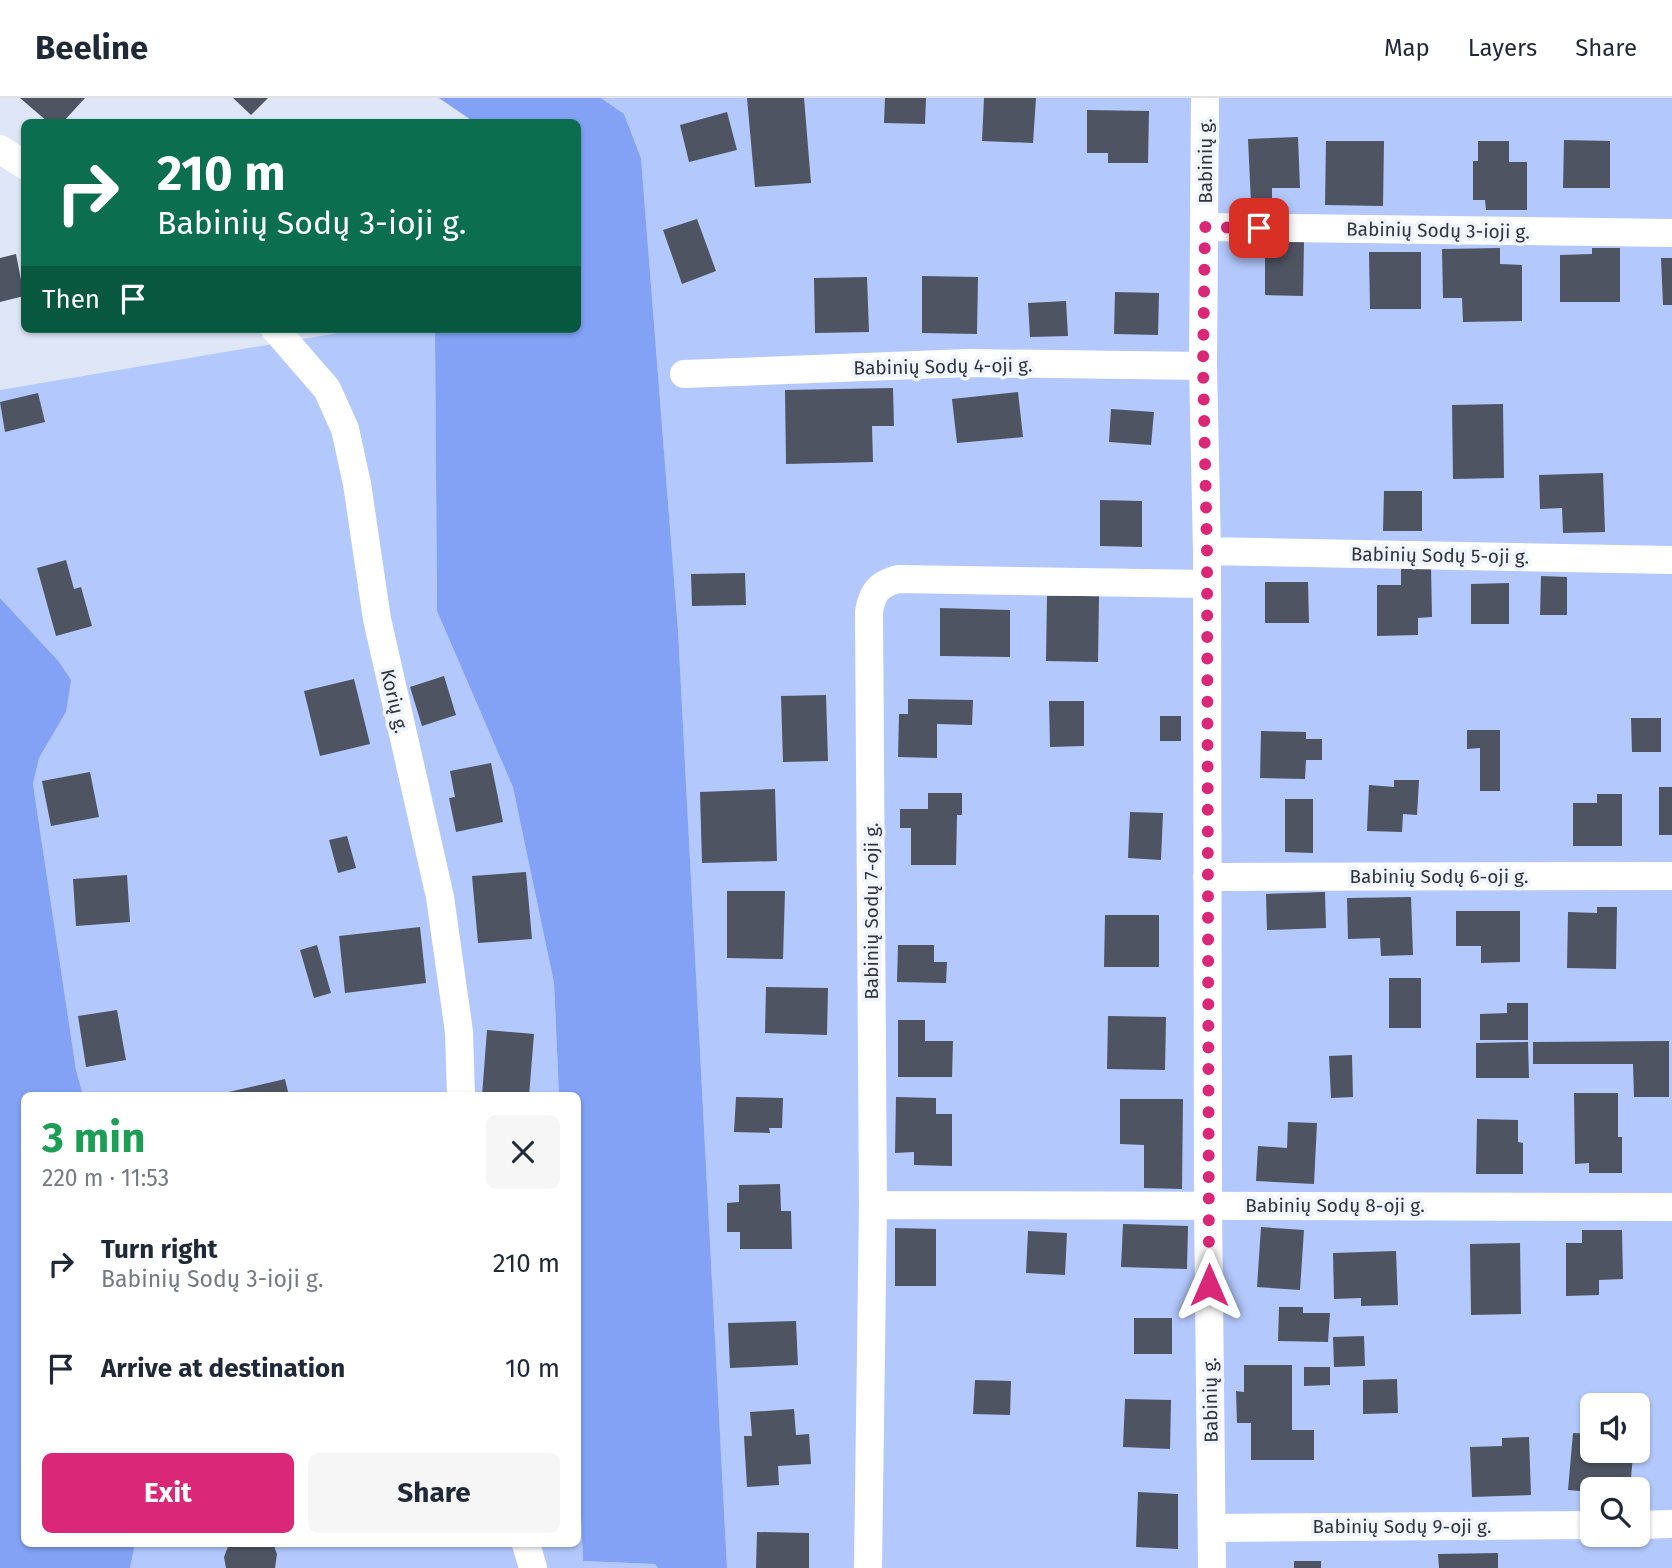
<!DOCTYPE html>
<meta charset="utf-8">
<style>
body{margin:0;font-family:"Fira Sans",sans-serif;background:#f6f6f7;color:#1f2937;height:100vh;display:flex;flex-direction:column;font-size:26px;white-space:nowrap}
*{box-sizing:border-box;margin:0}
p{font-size:23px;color:#747a83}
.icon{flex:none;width:38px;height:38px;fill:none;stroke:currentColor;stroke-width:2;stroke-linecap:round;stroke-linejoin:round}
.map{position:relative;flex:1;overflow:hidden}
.drawer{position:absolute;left:21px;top:994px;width:560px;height:455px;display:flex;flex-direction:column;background:#fff;border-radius:10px;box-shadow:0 2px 5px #0004}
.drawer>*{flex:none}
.banner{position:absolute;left:21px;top:21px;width:560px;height:214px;border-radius:10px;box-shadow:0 2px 5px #0004;background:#0b6e4f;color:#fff;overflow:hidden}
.buttons{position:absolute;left:1580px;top:1295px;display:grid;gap:14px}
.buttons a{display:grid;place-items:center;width:70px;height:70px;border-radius:10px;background:#fff;box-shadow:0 2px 5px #0004;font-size:35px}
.pin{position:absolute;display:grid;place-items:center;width:60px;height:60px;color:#fff;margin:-30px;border-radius:14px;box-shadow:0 4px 10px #0006}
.me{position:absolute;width:77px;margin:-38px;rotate:0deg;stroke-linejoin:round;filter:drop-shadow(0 0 5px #0008)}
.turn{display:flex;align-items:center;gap:24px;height:147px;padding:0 21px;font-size:32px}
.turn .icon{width:91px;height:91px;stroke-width:2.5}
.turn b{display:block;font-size:49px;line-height:60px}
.then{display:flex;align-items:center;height:66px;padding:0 21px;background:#0003;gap:14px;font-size:26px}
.round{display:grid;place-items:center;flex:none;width:74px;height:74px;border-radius:10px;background:#f6f6f7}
.overview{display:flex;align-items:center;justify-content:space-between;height:119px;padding:0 21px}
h1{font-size:42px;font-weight:700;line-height:52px;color:#1e9e55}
.cta{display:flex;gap:14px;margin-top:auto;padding:14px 21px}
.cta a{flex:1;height:80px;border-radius:10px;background:#db2777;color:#fff;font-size:28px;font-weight:700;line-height:80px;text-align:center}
.cta a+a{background:#f6f6f7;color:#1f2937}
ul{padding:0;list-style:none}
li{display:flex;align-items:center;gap:21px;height:105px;padding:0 21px}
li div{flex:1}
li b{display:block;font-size:26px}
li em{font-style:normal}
header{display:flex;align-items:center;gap:42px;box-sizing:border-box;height:98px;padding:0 35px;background:#fff;border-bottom:2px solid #e0e1e3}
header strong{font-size:33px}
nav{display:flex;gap:38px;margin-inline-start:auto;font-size:24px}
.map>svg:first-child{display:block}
.green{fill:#b3c8fc;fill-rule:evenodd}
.forest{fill:#83a2f6}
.building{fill:#4e5462}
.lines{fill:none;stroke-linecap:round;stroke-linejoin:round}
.street{stroke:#fff;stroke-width:28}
.route{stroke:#db2777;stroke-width:12;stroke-dasharray:0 21.6}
.labels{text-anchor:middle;stroke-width:7;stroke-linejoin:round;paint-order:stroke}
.street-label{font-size:19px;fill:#31343b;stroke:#eff4fe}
</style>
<header>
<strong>Beeline</strong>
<nav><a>Map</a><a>Layers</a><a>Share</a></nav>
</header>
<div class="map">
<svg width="1672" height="1470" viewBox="0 0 1672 1470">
<rect width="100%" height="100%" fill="#dfe6f7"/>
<!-- green -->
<path class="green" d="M601,0H1672V1470H727L678,532L641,60L624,16ZM1592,1307H1638V1353H1592ZM1592,1391H1638V1437H1592Z
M362,231H435L437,513L513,688L554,885L559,997H83L76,972L33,686L39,660L66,614L17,519L0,500V292Z
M578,1350L583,1463L655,1466L658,1470H130L135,1446H578Z"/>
<!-- forest -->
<path class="forest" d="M439,0H601L624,16L641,60L678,532L727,1470H658L655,1466L583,1463L578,1350V998L559,997L554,885L513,689L437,513L435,231H578V24H474Z
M0,500L59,564L71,582L66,614L39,660L33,686L76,972L83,997L24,998V1446H135L130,1470H0Z"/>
<!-- building -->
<path class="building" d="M20,0H85L63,24H48Z
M233,0H268L251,17Z
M747,0H804L811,85L755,89Z
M885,0H926L925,26L884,25Z
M984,0H1036L1033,45L982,43Z
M1087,12L1149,13L1148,65H1108V55H1087Z
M727,14L737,52L689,64L680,27Z
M1298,39L1300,90H1272V104L1251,105L1248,41Z
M1564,42L1610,43V90H1563Z
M1326,43H1384L1383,108L1325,107Z
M1478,43H1509V64H1527V112H1486L1485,102H1473V63H1478Z
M697,121L716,173L682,186L663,132Z
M1265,144H1304L1303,198L1265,197Z
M1500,150V166L1522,167V223L1463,224L1462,200H1443L1442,151Z
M1592,150H1620V204H1560V157L1592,156Z
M1369,154H1421V211H1370Z
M16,156L24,198L0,204V160Z
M1661,160H1672V207H1663Z
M922,178L978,179L977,236L922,235Z
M867,179L869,234L815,235L814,180Z
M1115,194L1159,195L1158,237L1114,236Z
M1066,203L1068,238L1030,239L1028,205Z
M893,290L894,328H872L873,364L786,366L785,292Z
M1018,294L1023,339L957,345L952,301Z
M38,295L45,324L5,334L0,304Z
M1503,306L1504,380L1453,381L1452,307Z
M1111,311L1154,314L1151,347L1109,344Z
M1603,375L1605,434L1563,435L1562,410L1540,411L1539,377Z
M1384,393H1422V433H1383Z
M1100,402L1142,403V449L1100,448Z
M66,462L74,491L81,489L92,528L56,538L37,470Z
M1401,469H1431L1432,519L1418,520V537L1377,538V487H1401Z
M745,475L746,507L692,508L691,476Z
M1541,478L1567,479V517H1540Z
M1265,484H1308L1309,525H1265Z
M1509,485V526H1471V486Z
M1047,498H1099L1098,564L1046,563Z
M940,510L1010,512V559L940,558Z
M444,578L456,617L422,628L410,589Z
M354,581L370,646L320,658L304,593Z
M826,597L828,663L783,664L781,598Z
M908,601L973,602L972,627L937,626V660L898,659L899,616H908Z
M1049,603H1084V648L1050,649Z
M1160,618H1181V643H1160Z
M1631,620H1661V654H1632Z
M1467,632H1500V693H1480V650L1467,651Z
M1261,633L1306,634V641H1322V662H1306L1305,681L1260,680Z
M491,665L503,724L456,734L449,700L455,699L450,673Z
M90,674L99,719L51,728L42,683Z
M1394,682H1419L1417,717L1403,716L1402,734L1367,733L1369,687L1394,689Z
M1659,689H1672V737H1659Z
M775,691L777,763L702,765L700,694Z
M928,695H962V717H957L956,767H911V730H900V711H928Z
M1597,696H1622V748H1573V705H1597Z
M1285,701H1313V755L1285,754Z
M1130,714L1163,715L1161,762L1128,760Z
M347,738L356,770L338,775L329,742Z
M526,774L532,841L478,845L472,778Z
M127,777L130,824L76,828L73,781Z
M727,793H785L783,861L727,860Z
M1325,794L1326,830L1267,832L1266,796Z
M1411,799L1413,857L1381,858L1380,840L1348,841L1347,800Z
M1597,809H1617L1616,871L1567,870L1568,814L1597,815Z
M1456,813H1520V864L1481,865V848H1456Z
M1105,817H1159V869H1104Z
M420,829L426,885L345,895L339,838Z
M317,847L331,895L314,900L300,852Z
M898,847H934V864H947L946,885L897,884Z
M1389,880H1421V930H1389Z
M766,889L828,890L827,937L765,935Z
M1507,905H1528V942H1480V916L1507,915Z
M117,912L126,962L86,969L78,918Z
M1108,918L1166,919L1165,972L1107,971Z
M898,922H925V943H953L952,979H898Z
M487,932L534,936L529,998H482Z
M1669,943V999H1634L1633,966H1533V944Z
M1528,944L1529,980H1476V945Z
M1352,957L1353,999L1331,1000L1329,958Z
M285,981L289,998H220V996Z
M1574,995H1618V1039H1622V1075H1589V1065L1575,1066Z
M736,999L783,1000L782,1030H769L770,1035L734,1034Z
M896,999L936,1000V1016H952V1068L914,1067V1054L895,1055Z
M1120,1001H1183L1182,1091L1144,1090V1047L1120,1046Z
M1477,1021L1518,1022V1044L1523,1045V1076H1476Z
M1288,1024L1317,1025L1314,1086L1256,1083L1258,1048L1287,1050Z
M780,1086L781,1113H791L792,1151H740V1134H727V1105L739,1104V1087Z
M1123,1126L1188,1128L1187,1171L1121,1169Z
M1261,1129L1304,1132L1300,1192L1257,1189Z
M895,1130L936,1131V1188H895Z
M1582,1132H1622L1623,1181L1599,1182V1197L1566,1198V1145H1582Z
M1028,1133L1067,1135L1065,1177L1026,1175Z
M1520,1145L1521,1216L1471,1217L1470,1146Z
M1396,1153L1398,1207L1361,1208V1200L1334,1201L1333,1155Z
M1279,1209H1303V1215H1330L1328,1244L1278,1243Z
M1134,1220H1172V1256H1134Z
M796,1223L798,1267L730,1270L728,1225Z
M1364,1238L1365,1268L1334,1269L1333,1239Z
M1244,1267H1292V1332H1314V1362H1251V1325H1237L1236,1293L1244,1294Z
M1304,1269H1330V1287L1304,1288Z
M1397,1281L1398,1315L1363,1316V1282Z
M975,1282L1011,1283L1010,1317L973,1316Z
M1125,1301L1171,1302L1170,1351L1123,1349Z
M794,1311L796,1337L809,1336L811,1366L778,1368L779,1387L747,1389L744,1338H752L750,1314Z
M1573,1335L1592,1336V1353H1610V1355L1633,1357L1630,1391H1592V1394L1568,1392Z
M1529,1339L1531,1397L1472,1399L1470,1349L1502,1348V1340Z
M1138,1394L1178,1396V1451L1136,1449Z
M757,1434L809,1435V1470H756Z
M229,1446H273L277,1456L275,1470H226L224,1459Z
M1498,1455V1470H1439L1438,1456Z
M1294,1463H1321V1470H1294Z"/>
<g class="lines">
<!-- street -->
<path class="street" d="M1205,0L1203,268L1207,453L1208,1107L1212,1470
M0,51L24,67
M1205,129L1672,135
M275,231L327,291L345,331L357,386L377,521L440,799L459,934L461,998
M684,276L968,265L1203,268
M1207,453L1672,462
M1207,779L1672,778
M873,1107L1672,1109
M1638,1427L1672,1426
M1212,1430L1592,1427
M526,1446L533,1470
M868,1470L873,1107L869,514C872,494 879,486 898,481L1207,486"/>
</g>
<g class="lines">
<!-- route -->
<path class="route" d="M1209,1187L1207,453L1203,268L1205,129L1259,130"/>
</g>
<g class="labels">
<!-- street labels -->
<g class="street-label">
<text transform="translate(1205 63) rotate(-90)" y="7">Babinių g.</text>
<text transform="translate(1438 132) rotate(1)" y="7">Babinių Sodų 3-ioji g.</text>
<text transform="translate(943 268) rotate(-1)" y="7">Babinių Sodų 4-oji g.</text>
<text transform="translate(1440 457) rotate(1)" y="7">Babinių Sodų 5-oji g.</text>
<text transform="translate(395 603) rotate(77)" y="7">Korių g.</text>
<text x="1439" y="785">Babinių Sodų 6-oji g.</text>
<text transform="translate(871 813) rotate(-90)" y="7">Babinių Sodų 7-oji g.</text>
<text x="1335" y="1114">Babinių Sodų 8-oji g.</text>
<text transform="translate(1210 1302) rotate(-91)" y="7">Babinių g.</text>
<text x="1402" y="1435">Babinių Sodų 9-oji g.</text>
</g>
</g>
</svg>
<div class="buttons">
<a><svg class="icon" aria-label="sound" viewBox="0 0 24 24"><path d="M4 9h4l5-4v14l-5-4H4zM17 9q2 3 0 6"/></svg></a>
<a><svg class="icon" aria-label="search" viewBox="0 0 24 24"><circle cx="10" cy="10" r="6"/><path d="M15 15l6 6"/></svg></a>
</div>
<div class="pin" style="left:1259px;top:130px;background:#d93025"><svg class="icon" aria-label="arrive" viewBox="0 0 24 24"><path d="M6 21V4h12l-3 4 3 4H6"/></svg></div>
<svg class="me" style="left:1209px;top:1187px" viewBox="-20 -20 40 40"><path d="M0-17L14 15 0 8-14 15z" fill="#db2777" stroke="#fff" stroke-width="4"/></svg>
<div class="banner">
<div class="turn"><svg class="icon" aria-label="right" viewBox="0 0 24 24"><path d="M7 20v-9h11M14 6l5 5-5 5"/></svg><div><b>210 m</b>Babinių Sodų 3-ioji g.</div></div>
<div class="then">Then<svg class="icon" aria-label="arrive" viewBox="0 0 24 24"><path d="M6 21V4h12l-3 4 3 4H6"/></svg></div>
</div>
<section class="drawer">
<div class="overview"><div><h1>3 min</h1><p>220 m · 11:53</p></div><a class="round"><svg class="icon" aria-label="close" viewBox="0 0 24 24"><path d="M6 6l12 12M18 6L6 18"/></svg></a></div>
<ul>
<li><svg class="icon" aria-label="right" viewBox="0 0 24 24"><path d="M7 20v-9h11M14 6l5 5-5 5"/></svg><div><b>Turn right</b><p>Babinių Sodų 3-ioji g.</p></div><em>210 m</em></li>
<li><svg class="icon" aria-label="arrive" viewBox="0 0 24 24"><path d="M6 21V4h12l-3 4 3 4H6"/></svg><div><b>Arrive at destination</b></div><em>10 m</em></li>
</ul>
<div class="cta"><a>Exit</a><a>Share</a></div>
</section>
</div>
